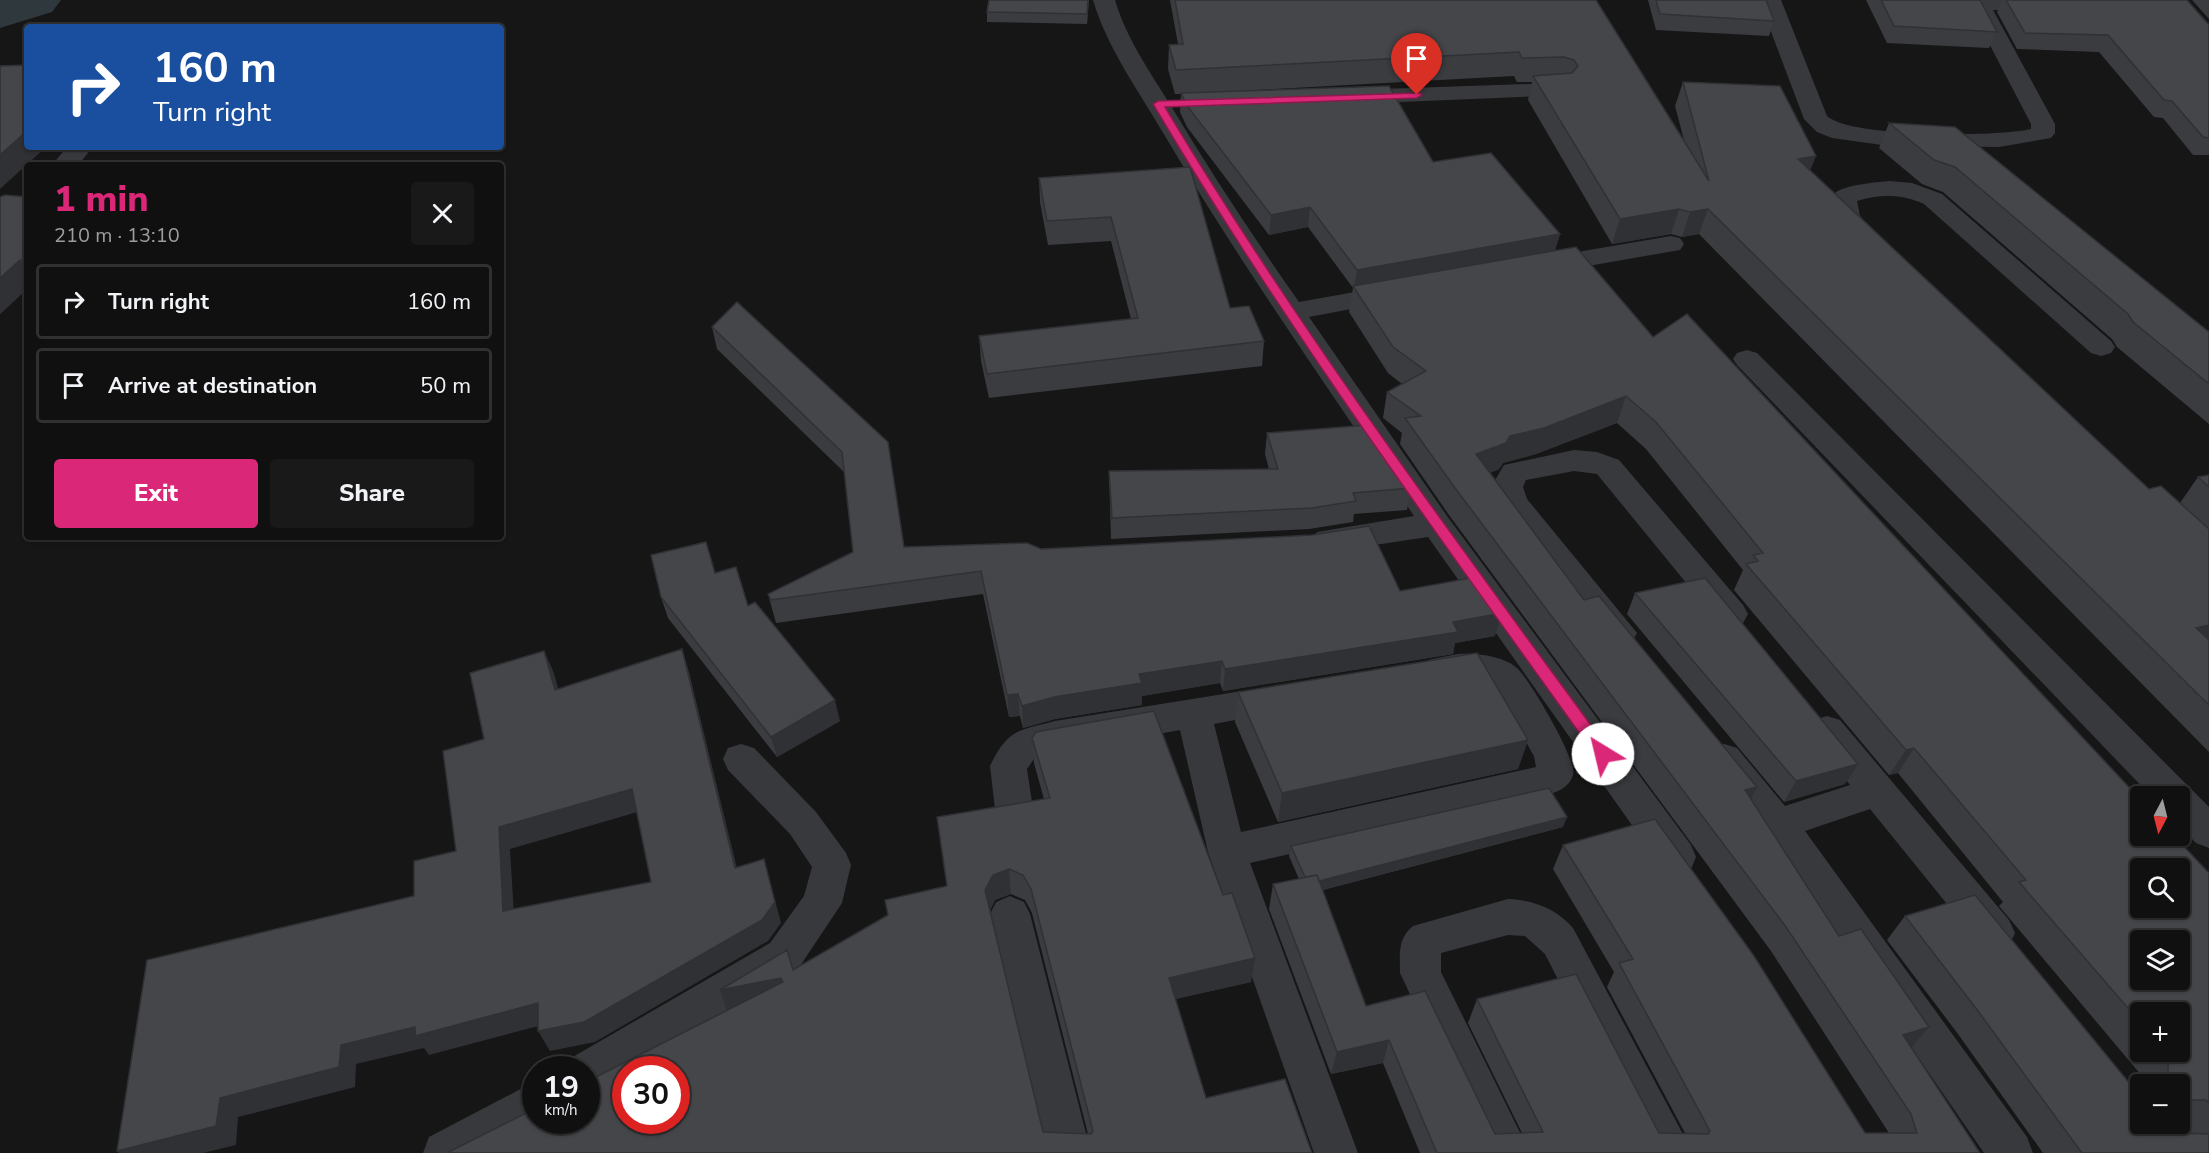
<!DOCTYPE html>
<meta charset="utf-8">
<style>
body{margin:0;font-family:"Nunito Sans",sans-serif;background:#19191a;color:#f1f3f6;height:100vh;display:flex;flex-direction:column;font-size:22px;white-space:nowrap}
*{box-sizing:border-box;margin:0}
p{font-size:20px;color:#9c9d9f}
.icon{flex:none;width:33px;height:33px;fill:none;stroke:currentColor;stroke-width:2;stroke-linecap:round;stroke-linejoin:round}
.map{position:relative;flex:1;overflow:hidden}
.sheet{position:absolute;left:24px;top:162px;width:480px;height:378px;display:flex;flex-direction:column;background:#101011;border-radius:6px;box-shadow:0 2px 4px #0004,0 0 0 2px #303031}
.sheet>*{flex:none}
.banner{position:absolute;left:24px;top:24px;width:480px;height:126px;border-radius:6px;box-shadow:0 2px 4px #0004,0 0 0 2px #303031;background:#1a4fa0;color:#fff;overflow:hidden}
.needle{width:39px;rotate:187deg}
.buttons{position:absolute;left:2130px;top:786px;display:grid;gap:12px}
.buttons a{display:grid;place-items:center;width:60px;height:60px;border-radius:6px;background:#101011;box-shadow:0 2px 4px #0004,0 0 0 2px #303031;font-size:30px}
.speed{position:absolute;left:522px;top:1056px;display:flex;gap:12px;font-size:30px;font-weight:700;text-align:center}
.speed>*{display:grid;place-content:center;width:78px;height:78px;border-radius:50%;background:#101011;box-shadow:0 2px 4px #0004,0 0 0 2px #303031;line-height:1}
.speed small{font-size:15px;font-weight:400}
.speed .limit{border:9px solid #d22;background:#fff;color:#111}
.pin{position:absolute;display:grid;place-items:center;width:51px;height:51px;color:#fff;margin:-62px -26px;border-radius:50% 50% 50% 0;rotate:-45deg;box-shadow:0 0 6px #0007}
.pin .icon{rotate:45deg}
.me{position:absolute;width:66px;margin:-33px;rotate:324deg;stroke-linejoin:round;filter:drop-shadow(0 0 4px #0008)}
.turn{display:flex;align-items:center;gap:21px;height:126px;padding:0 30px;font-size:27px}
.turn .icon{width:78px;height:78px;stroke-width:2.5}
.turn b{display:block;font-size:42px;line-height:51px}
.round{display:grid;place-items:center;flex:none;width:63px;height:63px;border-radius:6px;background:#19191a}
.head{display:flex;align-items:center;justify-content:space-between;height:102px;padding:0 30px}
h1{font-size:36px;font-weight:800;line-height:45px;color:#db2777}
.button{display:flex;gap:12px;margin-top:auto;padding:12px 30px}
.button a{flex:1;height:69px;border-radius:6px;background:#db2777;color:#fff;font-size:24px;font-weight:800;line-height:69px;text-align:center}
.button a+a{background:#19191a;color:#f1f3f6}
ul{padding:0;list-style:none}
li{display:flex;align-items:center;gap:18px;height:75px;margin:0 12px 9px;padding:0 18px;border:3px solid #303031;border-radius:6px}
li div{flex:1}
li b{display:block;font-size:22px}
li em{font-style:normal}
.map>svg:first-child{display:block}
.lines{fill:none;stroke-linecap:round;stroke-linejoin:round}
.river{fill:#2f383c;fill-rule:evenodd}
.minor{fill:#37393c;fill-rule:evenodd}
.wall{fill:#3b3c40;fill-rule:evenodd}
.shaded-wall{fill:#303134}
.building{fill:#45464a;stroke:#303134;stroke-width:1.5;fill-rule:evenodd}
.route{fill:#db2777;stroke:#8e194d;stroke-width:1.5}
</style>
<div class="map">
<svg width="2209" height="1153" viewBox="0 0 2209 1153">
<rect width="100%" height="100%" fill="#161617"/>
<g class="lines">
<!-- river -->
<path class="river" d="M0,0H61L52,12L0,28Z"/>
<!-- minor -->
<path class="minor" d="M1093,0H1115C1126,38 1150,72 1171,106C1211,173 1254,238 1299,302L1394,285L1404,287L1408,293L1404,299L1309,317L1447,516L1691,845L1696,857L1691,869L1677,874L1663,869L1428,537L1328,552L1317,548L1312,540L1317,532L1414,516C1330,390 1242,267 1165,136C1140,93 1107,48 1093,0Z
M1759,0H1781L1827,116C1851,138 1997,137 2031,129V124L1968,3L1970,0H2053L2056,4L2053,9L2045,10H1993L2055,124V133L2051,138L1999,147L1889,146L1832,138L1817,132L1804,119Z
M1558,83L1566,85L1570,90L1566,95L1352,104L1344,102L1340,97L1344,92L1352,90Z
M67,147H93L78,165H52Z
M1890,181L1912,183L1942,194L2111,341L2115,347L2111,353L2101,356L2091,353L1924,204C1902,194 1880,194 1857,201L1860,216L1881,238L1877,244C1871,245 1865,247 1859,244C1846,237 1820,207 1835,193C1844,185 1877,182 1890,181Z
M1671,236L1680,238L1684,244L1680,250L1542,274L1533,272L1529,266L1533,260L1542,258Z
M1747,350L1757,353L2209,807V848L2196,843L2180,827V796H2151L1737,365L1733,359L1737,353Z
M1574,450L1597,452L1619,460L1743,605L1748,614L1743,623L1731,627L1719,623L1597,474L1574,471L1526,480L1523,487L1527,499L1637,633L1632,642L1620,646L1608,642L1501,511L1491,487L1504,465Z
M1458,654C1476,653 1506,656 1519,670C1531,683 1577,759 1573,775C1569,788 1557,792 1545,796L1250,863L1358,1153H1314L1208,852L1180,730L1036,756L1027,769L1033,809L1027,820L1014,825L1001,820L995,809L990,766C1008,729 1017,731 1055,721L1280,685L1293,689L1298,699L1293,709L1214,724L1241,832L1536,767L1534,756C1521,735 1500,683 1474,681C1458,679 1444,685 1428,680L1423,670L1428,660Z
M1827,716L1840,720L2009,920L2015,933L2009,946L1995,951L1981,946L1870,809L1805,831L2027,1137L2033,1153H1984L1765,835L1711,770L1706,759L1711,748L1724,744L1737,748L1785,806L1850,785L1809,730L1814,720Z
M741,744L754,748L816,812L846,853L851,865L842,903L798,969L631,1070H626V1073L586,1093V1070H566L571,1058L770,943L804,896L812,867L790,834L728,770L723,759L728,748Z
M1010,896L1024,902L1030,914L1091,1153H1047L990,914L996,902Z
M1508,899C1533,900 1557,909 1573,928L1693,1153H1647L1545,954L1525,936L1508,935L1441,953V972L1530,1153H1485L1400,973C1400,955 1397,939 1413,926Z
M536,1081V1120H545L488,1153H423L429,1137Z"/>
</g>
<!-- wall -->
<path class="wall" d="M989,0H1089L1087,24L987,22V12Z
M1170,0H1596L1684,140L1675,106L1683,82L1810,171L2149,489L2180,503L2198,477L2209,475V752L1699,234L1682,237L1671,234L1612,244L1528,100L1532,82H1517L1514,76L1256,90L1433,162L1560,234L1555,250L1653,337L2209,873V1153H2043L1958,1034L1887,940L1905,916L2171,1133H2191L2180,1122V1084H2144L2147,1082L1999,906L2003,902L1898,773L1889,775L1734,590L1743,570L1646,449L1617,423L1536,454L1503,463L1499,469L1490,473L1584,600L1751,799L1980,1153H1420L1383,1063L1331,1074L1269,909L1273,884L1299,879L1289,856L1291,846L1563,827L1323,890L1366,1006L1495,1134L1522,1133L1468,1023L1477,999L1659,1133H1685L1607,987L1614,972L1553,869L1563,845L1865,1133H1889L1771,951L1449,515L1400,444L1402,433L1383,418L1387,392L1402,384L1388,373L1349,312L1353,288L1308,227L1269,235L1187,127L1180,112L1181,94H1175L1168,69L1169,45L1178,44ZM2140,1012L2180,1052H2140Z
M1648,0H1766L1774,21L1769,36L1656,30Z
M1866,0H1980L1997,32L1989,48L1887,43Z
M2002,0H2187L2209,25V155H2193L2163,118L2154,117L2099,52L2017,49L1997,12Z
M2192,0H2209V19Z
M1889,123L2209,332V424L2117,347L2112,339L1943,192L1922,184L1879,148Z
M1190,167L1230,308L1264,341L1262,366L989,398L981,361L979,336L1131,319L1111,241L1048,245L1040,202L1039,178Z
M27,197V289L0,314Z
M712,327L888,442L904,547L1041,549L1400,591L1495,636L1455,643L1453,654L1223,691L1220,683L1142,696V705L1055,719L1023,728L1020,716L1009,717L983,594L776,623L768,594L853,552L845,473L717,349Z
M1267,433L1411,488L1407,510L1354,514L1353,522L1309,529L1111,539L1109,471L1269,469L1265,454Z
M715,573L748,606L840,721L777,757L668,618L661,597Z
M1635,593L1845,784L1784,802L1627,614Z
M1238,692L1528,740L1518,769L1278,822L1235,722Z
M1032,738L1251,982L1175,999L1206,1098L1312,1153H447L727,1010L720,990L787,950L793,969L947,886L1044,799L1034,763ZM1011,894L1025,900L1032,913L1088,1134L1043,1132L990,910L995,900Z"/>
<!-- shaded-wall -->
<path class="shaded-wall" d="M1088,0H1089L1087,24V14Z
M27,131V147H46L0,189V155Z
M1816,156L1806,181L1798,159Z
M1310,207L1308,227L1269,235L1271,215Z
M1679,209L1671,234L1612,244L1620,219Z
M1708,209L1699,234L1682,237L1690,212Z
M1560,234L1554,254L1354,288L1357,270Z
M20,260L27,272V289L0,314V278Z
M1626,396L1617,423L1536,454L1503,463L1499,469L1470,481L1476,454L1510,436Z
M1502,613L1495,636L1455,643L1453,654L1223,691L1225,669L1453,622Z
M2209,625V646L2196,628Z
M682,649L689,672L742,889L735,868Z
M544,651L554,673L564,712L555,690Z
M1222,661L1220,683L1142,696V705L1055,719L1023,728L1022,706L1139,674Z
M1018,694L1020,716L1009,717L1007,695Z
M835,700L840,721L777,757L771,737Z
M1528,740L1518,769L1278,822L1282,793Z
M1914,748L1898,773L1889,775L1906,750Z
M1858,764L1845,784L1784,802L1796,781Z
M1757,787L1744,812L1745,790Z
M632,789L641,811L510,849L515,932L503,911L499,827Z
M1567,817L1563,827L1306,894L1308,884Z
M764,859L781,923L768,941L595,1042L550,1051L538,1031Z
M1009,869L1011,894L995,900L988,915L985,890L993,875Z
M1255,958L1251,982L1167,1001L1169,978Z
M781,978L789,1001L728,1014L720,990Z
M538,1003L550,1023L429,1055L424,1048L356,1064L355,1087L238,1117L236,1145L203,1153H119L117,1151L220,1098L341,1045L415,1027Z
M1929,1027L1910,1049L1903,1035Z
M1389,1040L1383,1063L1331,1074L1337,1052Z"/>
<!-- building -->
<path class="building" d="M989,0H1088L1087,14L987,12Z
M1175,0H1596L1709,181L1683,82L1780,86L1816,156L1798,159L2149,489L2161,486L2209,529V625L2196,628L2209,640V705L1708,209L1690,212L1679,209L1620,219L1533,76L1572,73L1578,66L1574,60L1564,57L1522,58L1519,52L1176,70L1169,45L1183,44Z
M1656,0H1766L1774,21L1660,14Z
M1881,0H1980L1997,32L1894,26Z
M2006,0H2187L2209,25V138L2203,137L2172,101L2164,100L2108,35L2025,33Z
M27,65V131L0,155V66Z
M1389,86L1433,162L1491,153L1560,234L1357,270L1310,207L1271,215L1188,107L1181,93Z
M1889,123L1955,127L2209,332V384L2133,322L2128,314L1955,167L1934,160Z
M1190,167L1230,308L1249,306L1264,341L987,374L979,336L1138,318L1111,217L1047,221L1039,178Z
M5,195L27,197V261L20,260L0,278V197Z
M1576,247L1653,337L1687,314L2140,799V836H2174L2209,873V1103L2206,1100H2180V1084H2168V1064L2173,1063V1060L2166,1052H2180V1012H2140V1022L2019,882L2026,880L1914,748L1906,750L1746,564L1758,561L1753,555L1763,553L1656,422L1626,396L1544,428L1510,436L1506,443L1476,454L1584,600L1599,596L1757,787L1745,790L1839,936L1861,929L1929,1027L1903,1035L1980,1153H1437L1389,1040L1337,1052L1273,884L1317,875L1366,1006L1425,991L1495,1134L1543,1132L1477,999L1576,974L1659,1133L1708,1134L1710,1131L1619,963L1633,959L1563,845L1655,819L1754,956L1865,1133H1917L1911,1114L1786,927L1455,488L1405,418L1421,416L1387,392L1426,371L1393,347L1353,286ZM2140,868H2180V908H2140ZM2140,940H2180V980H2140Z
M737,302L888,442L904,547L1027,543L1041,549L1312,535L1369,526L1400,591L1476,577L1502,613L1453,622L1458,632L1225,669L1222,661L1139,674L1142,683L1054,697L1022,706L1018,694L1007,695L981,571L771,600L768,594L853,552L842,452L712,327Z
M1368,425L1411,488L1353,493L1356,501L1312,508L1112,518L1109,471L1278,469L1267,433Z
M2209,475V487L2198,477Z
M706,542L715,573L736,567L748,606L755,602L835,700L771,737L661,597L651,555Z
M1705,578L1858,764L1796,781L1635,593Z
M682,649L735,868L764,859L775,902L762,920L584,1022L538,1031V1003L415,1036V1027L341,1045L339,1067L220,1098L216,1126L117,1151L147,960L414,896V861L456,851L443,751L484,739L470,673L544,651L555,690ZM632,789L651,882L503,911L499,827Z
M1477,653L1528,740L1282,793L1238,692Z
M1154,711L1223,895L1232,893L1255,958L1169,978L1206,1098L1285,1079L1312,1153H447L536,1108V1120H586V1082L783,982L781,978L720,990L787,950L793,970L888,915L885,900L947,886L937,817L1050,798L1032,738L1036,732ZM1009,869L1023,875L1031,889L1093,1131L1091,1134L1043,1132L985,890L993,875ZM626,1070H676V1120H626Z
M1549,788L1567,817L1319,881L1317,875L1305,877L1291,846Z
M1975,895L2140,1096V1124H2165L2171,1133L2209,1134V1153H2082L1978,1011L1905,916Z"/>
<!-- route -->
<path class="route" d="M1420,93L1422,95L1417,98L1165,107C1298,330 1456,540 1609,750L1611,754L1603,761L1598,759C1445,545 1287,331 1153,104L1158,101Z"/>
</svg>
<div class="buttons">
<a><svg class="needle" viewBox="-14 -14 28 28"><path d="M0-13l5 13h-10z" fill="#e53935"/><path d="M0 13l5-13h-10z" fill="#9c9d9f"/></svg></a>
<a><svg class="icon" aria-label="search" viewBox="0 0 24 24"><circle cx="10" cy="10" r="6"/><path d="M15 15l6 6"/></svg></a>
<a><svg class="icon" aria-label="layers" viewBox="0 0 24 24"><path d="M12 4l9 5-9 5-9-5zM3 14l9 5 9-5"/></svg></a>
<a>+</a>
<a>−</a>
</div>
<div class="speed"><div>19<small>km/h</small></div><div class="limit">30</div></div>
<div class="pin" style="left:1417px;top:95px;background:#d93025"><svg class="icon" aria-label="arrive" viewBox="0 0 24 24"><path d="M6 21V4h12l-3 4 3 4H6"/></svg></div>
<svg class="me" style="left:1603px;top:754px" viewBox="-20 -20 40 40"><circle r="19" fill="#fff"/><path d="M0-13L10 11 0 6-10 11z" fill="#db2777"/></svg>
<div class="banner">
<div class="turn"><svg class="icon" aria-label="right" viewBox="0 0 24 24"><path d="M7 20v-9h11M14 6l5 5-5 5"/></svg><div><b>160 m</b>Turn right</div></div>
</div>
<section class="sheet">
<div class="head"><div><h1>1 min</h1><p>210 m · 13:10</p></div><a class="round"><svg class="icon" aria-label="close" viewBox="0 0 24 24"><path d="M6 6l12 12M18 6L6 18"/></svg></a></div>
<ul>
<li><svg class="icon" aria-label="right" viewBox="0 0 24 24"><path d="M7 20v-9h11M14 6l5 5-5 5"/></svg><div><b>Turn right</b></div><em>160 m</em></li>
<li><svg class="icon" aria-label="arrive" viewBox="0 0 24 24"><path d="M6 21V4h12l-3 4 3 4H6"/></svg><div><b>Arrive at destination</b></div><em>50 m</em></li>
</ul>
<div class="button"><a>Exit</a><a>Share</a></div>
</section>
</div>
